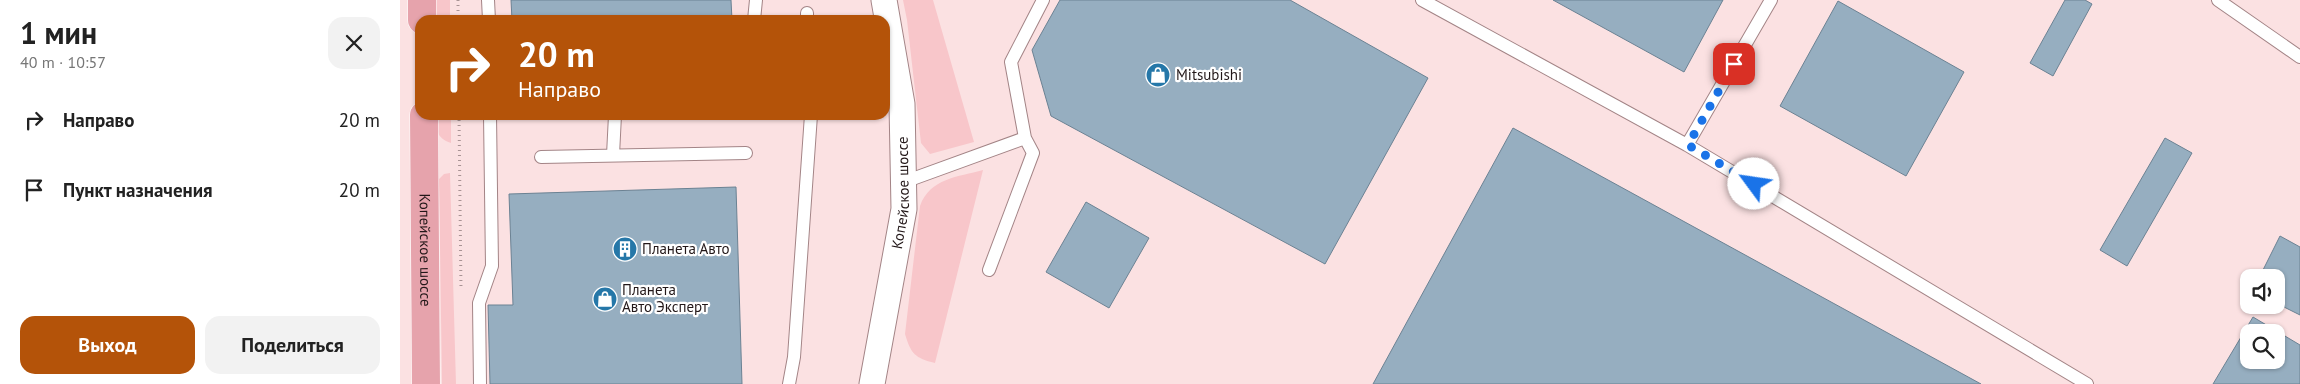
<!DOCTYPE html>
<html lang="ru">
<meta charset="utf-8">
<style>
body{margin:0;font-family:"PT Sans",sans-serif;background:#f2f2f2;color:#222;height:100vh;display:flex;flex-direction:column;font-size:19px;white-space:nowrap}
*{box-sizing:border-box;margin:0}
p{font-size:16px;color:#767676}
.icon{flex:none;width:28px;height:28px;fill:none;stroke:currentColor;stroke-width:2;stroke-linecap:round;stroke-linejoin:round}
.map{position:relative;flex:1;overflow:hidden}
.details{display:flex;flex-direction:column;background:#fff;width:400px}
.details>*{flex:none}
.guide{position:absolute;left:15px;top:15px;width:475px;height:105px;border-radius:15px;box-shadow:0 1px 4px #0004;background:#b45309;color:#fff;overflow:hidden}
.fabs{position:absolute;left:1840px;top:269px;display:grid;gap:10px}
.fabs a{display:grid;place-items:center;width:45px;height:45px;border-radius:10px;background:#fff;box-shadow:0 1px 4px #0004;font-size:25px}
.pin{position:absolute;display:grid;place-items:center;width:42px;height:42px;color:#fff;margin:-21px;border-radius:10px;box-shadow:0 2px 8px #0006}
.me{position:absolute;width:55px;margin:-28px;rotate:301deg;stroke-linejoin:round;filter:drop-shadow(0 0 4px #0008)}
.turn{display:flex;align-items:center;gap:18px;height:105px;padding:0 20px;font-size:22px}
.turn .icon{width:65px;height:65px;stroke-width:2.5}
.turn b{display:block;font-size:35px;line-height:42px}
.round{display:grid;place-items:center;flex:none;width:52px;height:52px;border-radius:15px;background:#f2f2f2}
.head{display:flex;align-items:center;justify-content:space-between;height:85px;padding:0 20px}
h1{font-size:30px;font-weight:800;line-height:38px}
.primary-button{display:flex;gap:10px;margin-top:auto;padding:10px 20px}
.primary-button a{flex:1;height:58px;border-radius:15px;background:#b45309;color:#fff;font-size:20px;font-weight:800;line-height:58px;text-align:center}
.primary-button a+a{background:#f2f2f2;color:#222}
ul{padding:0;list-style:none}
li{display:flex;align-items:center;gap:15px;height:70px;padding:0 20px}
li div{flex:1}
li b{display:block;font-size:19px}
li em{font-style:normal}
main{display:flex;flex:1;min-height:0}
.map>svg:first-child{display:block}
.green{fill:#f8c6ca}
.building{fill:#96aec0;stroke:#6b8293;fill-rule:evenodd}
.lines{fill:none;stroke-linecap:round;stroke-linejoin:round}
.lane-casing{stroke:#a38486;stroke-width:14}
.street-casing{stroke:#a38486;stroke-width:27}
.primary-casing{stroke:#fff;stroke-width:29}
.path{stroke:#a89394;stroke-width:3;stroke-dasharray:1 4;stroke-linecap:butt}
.lane{stroke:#fff;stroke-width:12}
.street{stroke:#fff;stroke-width:25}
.primary{stroke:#e6a3ac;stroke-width:28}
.route{stroke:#1a73e8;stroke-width:9;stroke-dasharray:0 16.2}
.labels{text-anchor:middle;stroke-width:4.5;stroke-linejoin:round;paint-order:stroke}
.poi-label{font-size:15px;fill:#221718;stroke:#fff;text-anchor:start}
.street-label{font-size:15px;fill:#221718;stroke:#fff}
</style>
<main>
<section class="details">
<div class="head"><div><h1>1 мин</h1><p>40 m · 10:57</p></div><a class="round"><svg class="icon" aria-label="close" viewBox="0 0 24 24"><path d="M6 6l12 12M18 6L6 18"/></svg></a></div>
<ul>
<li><svg class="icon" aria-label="right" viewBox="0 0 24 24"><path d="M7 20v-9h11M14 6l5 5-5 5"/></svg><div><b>Направо</b></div><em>20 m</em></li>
<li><svg class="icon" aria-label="arrive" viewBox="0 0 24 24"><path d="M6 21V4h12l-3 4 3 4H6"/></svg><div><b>Пункт назначения</b></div><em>20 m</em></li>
</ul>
<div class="primary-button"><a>Выход</a><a>Поделиться</a></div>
</section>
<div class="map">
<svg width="1900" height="384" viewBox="0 0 1900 384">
<rect width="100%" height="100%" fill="#fbe1e2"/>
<!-- green -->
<path class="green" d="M35,0H50V20H35Z
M503,0H533L574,142L530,154L521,143L507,20Z
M36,115H51V143C36,138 36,129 36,115Z
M583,170L535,363C515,358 511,354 505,334L520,206C530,178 558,177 583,170Z
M50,173L56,384H42L39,179L44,174Z"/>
<!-- building -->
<path class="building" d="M111,0H331L332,20H112Z
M660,0H890L1028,78L925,264L651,116L632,50Z
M1153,0H1323L1284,72Z
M1665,0H1685L1692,4L1653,76L1630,63Z
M1438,1L1564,72L1506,176L1380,106Z
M1113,128L1581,384H973Z
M1765,138L1792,153L1727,266L1700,250Z
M336,187L342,384H90L88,305H113L109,194Z
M686,202L749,238L709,308L646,272Z
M1880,236L1900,247V315L1876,303V278H1859Z
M1853,317L1900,345V384H1813ZM1849,332H1876V360H1849Z"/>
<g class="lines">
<defs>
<path id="lane" d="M88,0L89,20
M1022,0L1287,145L1371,0
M1818,0L1900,57
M354,20L356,0
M407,20V13
M1287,145L1687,384
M213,155L215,115
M141,157L346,153
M504,182L625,138
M589,270L633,153L625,138L611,62L643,0
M80,384L79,303L92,266L90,115
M389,384L394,357L411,115"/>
<g id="street">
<path id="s1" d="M472,384L504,209L502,104L484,0"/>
</g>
<g id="primary">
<path d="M22,0V20"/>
<path id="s2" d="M24,115L26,384"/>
</g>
</defs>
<!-- lane casing -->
<use href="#lane" class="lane-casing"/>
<!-- street casing -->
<use href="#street" class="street-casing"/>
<!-- primary casing -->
<use href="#primary" class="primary-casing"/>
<!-- path -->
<path class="path" d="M58,0V20
M59,115L61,289"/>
<!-- lane -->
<use href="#lane" class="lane"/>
<!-- street -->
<use href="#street" class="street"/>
<!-- primary -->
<use href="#primary" class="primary"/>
</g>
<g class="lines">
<!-- route -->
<path class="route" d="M1334,64L1288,145L1354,184"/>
</g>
<!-- icons -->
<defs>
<symbol id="shop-disc" viewBox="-11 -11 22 22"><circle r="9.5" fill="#2577a8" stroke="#fff"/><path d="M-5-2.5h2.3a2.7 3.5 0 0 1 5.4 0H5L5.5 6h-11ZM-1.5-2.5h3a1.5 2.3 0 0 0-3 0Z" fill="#fff"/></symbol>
<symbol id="building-disc" viewBox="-11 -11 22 22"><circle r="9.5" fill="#2577a8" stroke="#fff"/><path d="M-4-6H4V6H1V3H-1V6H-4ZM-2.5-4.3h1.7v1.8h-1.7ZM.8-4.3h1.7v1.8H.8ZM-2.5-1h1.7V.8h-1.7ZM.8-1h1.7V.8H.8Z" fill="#fff"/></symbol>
</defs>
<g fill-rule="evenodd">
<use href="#shop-disc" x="744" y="61" width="28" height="28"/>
<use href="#building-disc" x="211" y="235" width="28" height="28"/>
<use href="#shop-disc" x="191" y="285" width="28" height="28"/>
</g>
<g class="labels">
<!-- poi labels -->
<g class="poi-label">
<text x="776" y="80">Mitsubishi</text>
<text x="242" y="254">Планета Авто</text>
<text x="222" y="295">Планета<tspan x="222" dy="17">Авто Эксперт</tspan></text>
</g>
<!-- street labels -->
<g class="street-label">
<text dy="5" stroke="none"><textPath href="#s1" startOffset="194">Копейское шоссе</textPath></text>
<text dy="5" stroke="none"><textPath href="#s2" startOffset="135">Копейское шоссе</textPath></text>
</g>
</g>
</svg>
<div class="fabs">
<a><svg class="icon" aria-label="sound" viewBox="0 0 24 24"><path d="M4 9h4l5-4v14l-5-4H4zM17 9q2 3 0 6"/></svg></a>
<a><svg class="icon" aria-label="search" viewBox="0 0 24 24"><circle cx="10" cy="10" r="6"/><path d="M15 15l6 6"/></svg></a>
</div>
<div class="pin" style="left:1334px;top:64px;background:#d93025"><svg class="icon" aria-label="arrive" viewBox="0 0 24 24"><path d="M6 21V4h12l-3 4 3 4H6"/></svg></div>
<svg class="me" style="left:1354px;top:184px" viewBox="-20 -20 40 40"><circle r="19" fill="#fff"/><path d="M0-13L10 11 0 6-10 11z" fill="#1a73e8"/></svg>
<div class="guide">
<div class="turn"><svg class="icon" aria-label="right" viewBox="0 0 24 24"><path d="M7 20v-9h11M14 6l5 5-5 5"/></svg><div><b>20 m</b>Направо</div></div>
</div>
</div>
</main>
